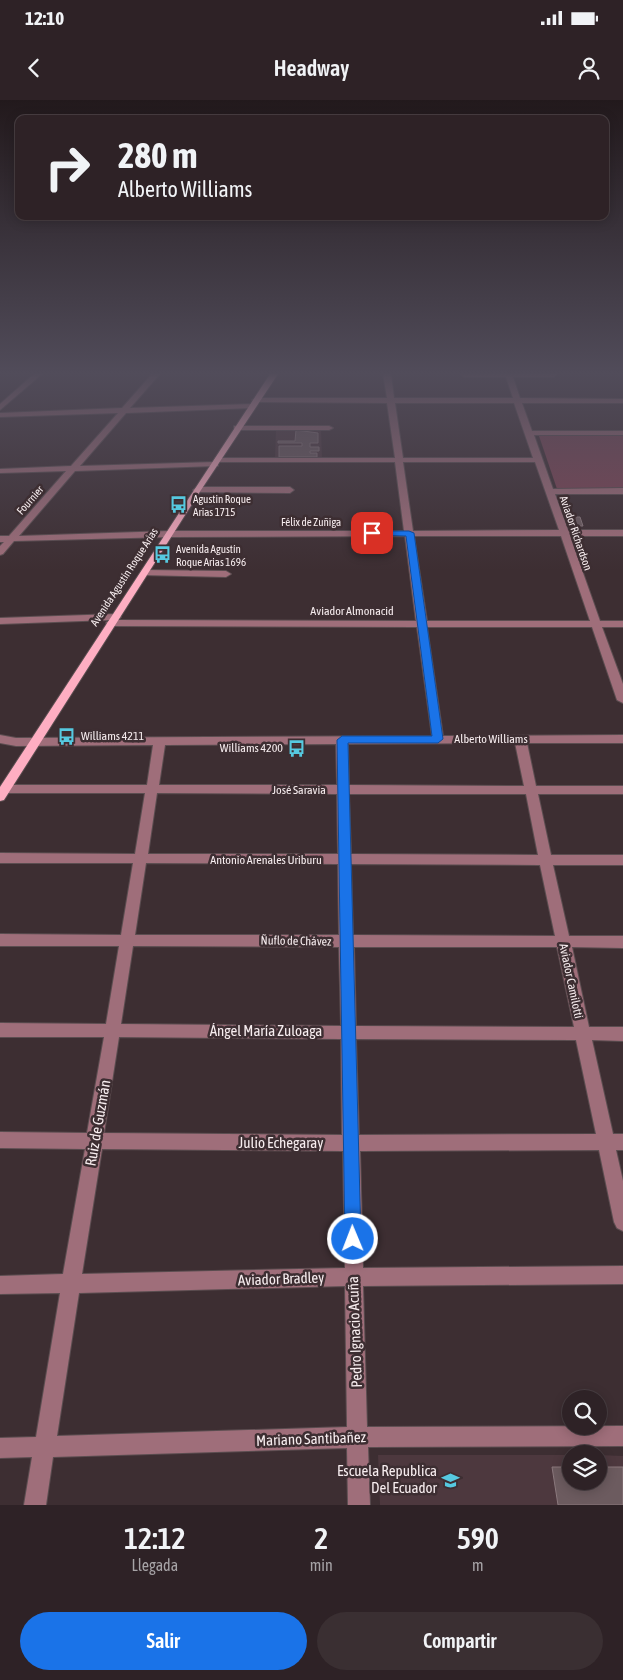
<!DOCTYPE html>
<html lang="es">
<meta charset="utf-8">
<style>
body{margin:0;font-family:"Asap Condensed",sans-serif;background:#3a2f32;color:#f1f3f6;height:100vh;display:flex;flex-direction:column;font-size:19px;white-space:nowrap}
*{box-sizing:border-box;margin:0}
p{font-size:16px;color:#a7a4a7}
.icon{flex:none;width:28px;height:28px;fill:none;stroke:currentColor;stroke-width:2;stroke-linecap:round;stroke-linejoin:round}
.map{position:relative;height:1405px;overflow:hidden}
.details{display:flex;flex-direction:column;background:#2e2226;flex:1}
.details>*{flex:none}
.banner{position:absolute;left:15px;top:15px;width:594px;height:105px;border-radius:10px;box-shadow:0 2px 12px #0003,0 0 0 1px #493f43;background:#2e2226;color:#f1f3f6;overflow:hidden}
.controls{position:absolute;left:562px;top:1290px;display:grid;gap:10px}
.controls a{display:grid;place-items:center;width:45px;height:45px;border-radius:50%;background:#2e2226;box-shadow:0 2px 12px #0003,0 0 0 1px #493f43;font-size:25px}
.pin{position:absolute;display:grid;place-items:center;width:42px;height:42px;color:#fff;margin:-21px;border-radius:10px;box-shadow:0 2px 8px #0006}
.me{position:absolute;width:55px;margin:-28px;rotate:359deg;stroke-linejoin:round;filter:drop-shadow(0 0 4px #0008)}
.turn{display:flex;align-items:center;gap:18px;height:105px;padding:0 20px;font-size:22px}
.turn .icon{width:65px;height:65px;stroke-width:2.5}
.turn b{display:block;font-size:35px;line-height:42px}
.eta{display:flex;justify-content:space-evenly;align-items:center;height:85px;text-align:center}
.eta b{font-size:30px;font-weight:600;line-height:35px}
.cta{display:flex;gap:10px;margin-top:auto;padding:10px 20px}
.cta a{flex:1;height:58px;border-radius:30px;background:#1a73e8;color:#fff;font-size:20px;font-weight:600;line-height:58px;text-align:center}
.cta a+a{background:#3a2f32;color:#f1f3f6}
.status{display:flex;justify-content:space-between;align-items:center;height:35px;padding:0 25px;background:#2e2226;direction:ltr}
.status svg{height:14px;fill:currentColor}
header{display:flex;justify-content:space-between;align-items:center;height:65px;padding:0 20px;background:#2e2226;font-size:22px;font-weight:600}
.map>svg:first-child{display:block}
.built{fill:#4d383e}
.green{fill:#7e4555}
.building{fill:#6c5b5f;stroke:#8b797d}
.lines{fill:none;stroke-linecap:round;stroke-linejoin:round}
.minor-casing{stroke:#5b4d50;stroke-width:2}
.major-casing{stroke:#5b4d50;stroke-width:2}
.minor{fill:#9f6e7a;fill-rule:evenodd}
.major{fill:#feaec2;fill-rule:evenodd}
.route{fill:#1a73e8;stroke:#114b97}
.labels{text-anchor:middle;stroke-width:5;stroke-linejoin:round;paint-order:stroke}
.far-poi-label{font-size:11px;fill:#f7edef;stroke:#3d2e32;text-anchor:start}
.far-street-label{font-size:11px;fill:#f7edef;stroke:#3d2e32}
.street-label{font-size:12px;fill:#f7edef;stroke:#3d2e32}
.poi-label{font-size:12px;fill:#f7edef;stroke:#3d2e32;text-anchor:start}
.near-street-label{font-size:15px;fill:#f7edef;stroke:#3d2e32}
.near-poi-label{font-size:15px;fill:#f7edef;stroke:#3d2e32;text-anchor:end}
</style>
<div class="status"><b>12:10</b><svg viewBox="0 0 49 12"><path d="M0 12V9h3v3zM5 12V6h3v6zM10 12V3h3v9zM15 12V0h3v12zM26 1h20v11H26zM47 4h2v5h-2z"/></svg></div>
<header><svg class="icon" aria-label="back" viewBox="0 0 24 24"><path d="M15 5l-7 7 7 7"/></svg>Headway<svg class="icon" aria-label="person" viewBox="0 0 24 24"><circle cx="12" cy="8" r="4"/><path d="M4 21q1-7 8-7t8 7"/></svg></header>
<div class="map">
<svg width="623" height="1405" viewBox="0 0 623 1405">
<rect width="100%" height="100%" fill="#3d2e32"/>
<!-- built -->
<path class="built" d="M276,329H321L322,358H275Z
M378,1355H571V1381H599V1355L623,1356V1405H380Z"/>
<!-- green -->
<path class="green" d="M539,336H623V390L557,389Z"/>
<!-- building -->
<path class="building" d="M296,330L318,333V343H310V347H319V351H310V353H317V357H279V346H302V343H278V341H295Z
M567,417H580L583,426H570Z
M552,1367H571V1381H599V1367H623V1405H558Z"/>
<g class="lines">
<defs>
<path id="minor" d="M34,274H42L0,310V304Z
M152,274H160L130,308L252,304L256,306L252,308L126,313L80,366L215,362V358H395L387,303L256,302L252,300L256,298H387L383,274H391L394,298H513L506,277H465L461,275L557,274L554,277H513L520,298L623,299V303H522L532,331H623V335H534L553,389L623,388V394H555L568,430H623V436H570L600,521H623V527H602L623,584V603L617,600L592,527H427L443,636L623,635V643H527L536,686H623V694H538L551,755H623V765H553L569,836H623V848L572,847L589,927H623V941L592,940L613,1034H623V1050H616L623,1081V1131L617,1128L614,1122L599,1050L360,1051L363,1168L623,1166V1184L363,1186L367,1327L623,1326V1346L368,1347L370,1405H348L347,1348L53,1357L46,1405H24L32,1357L0,1358V1338L36,1337L60,1193L0,1194V1176L63,1174L85,1049L0,1048V1032L87,1033L104,937H0V923L106,924L119,846H0V834L121,835L133,763H0V753L135,754L145,693H5L1,692L0,687L5,685H147L153,645L16,646L0,643V635L16,638L432,636L417,527L111,526L106,523L110,520L0,524V518L116,514L121,517L116,520L416,521L405,436L169,437L14,441L3,454L0,455V446L4,442H0V436H9L66,371L0,373V369L71,366L118,313L0,317V313L122,308ZM395,303H514L533,358H403ZM218,362H395L404,431H169L19,436L75,371L215,366H218ZM403,362H535L559,430L413,431ZM414,436H561L590,521H427ZM515,643L524,686L349,685L348,644ZM336,644L337,685H159L165,645ZM157,693L337,694L338,754H148ZM349,694H526L538,755L351,754ZM146,763L338,764L339,835H135ZM351,764L540,765L555,836L353,835ZM133,846L339,847L341,926L121,924ZM354,847H557L574,927L356,926ZM119,937L341,939L342,1035L104,1033ZM356,939L576,940L596,1034L359,1035ZM102,1049L343,1051L345,1168L82,1174ZM345,1186L347,1327L57,1336L79,1193Z
M234,326H329L333,328L329,330H234Z
M197,387H290L294,390L290,393L194,392L193,390Z
M144,470L226,471L231,474L226,477L141,475V471Z"/>
<path id="major" d="M270,274H278L201,390L4,700L0,701V687Z"/>
</defs>
<!-- minor casing -->
<use href="#minor" class="minor-casing"/>
<!-- major casing -->
<use href="#major" class="major-casing"/>
<!-- minor -->
<use href="#minor" class="minor"/>
<!-- major -->
<use href="#major" class="major"/>
</g>
<!-- sky -->
<linearGradient id="sky" x2="0" y2="1"><stop stop-color="#22191c"/><stop offset="0.58" stop-color="#514c5a"/><stop offset="1" stop-color="#514c5a" stop-opacity="0"/></linearGradient>
<rect width="623" height="471" fill="url(#sky)"/>
<!-- route -->
<path class="route" d="M372,431H409L414,433L443,639L438,643H348L361,1139L359,1144L353,1147L347,1144L345,1139L337,640L342,636H432L406,436L369,435L368,433Z"/>
<!-- icons -->
<defs>
<symbol id="bus-bare" viewBox="-9 -9 18 18"><path d="M-5-6H5V4H4V6H2V4H-2V6H-4V4H-5ZM-3.5-4V0h7V-4ZM-3.5 1.2v1.5H-2V1.2ZM2 1.2v1.5H3.5V1.2Z" fill="#56c9e0" stroke="#3d2e32" stroke-width="2.5" paint-order="stroke"/></symbol>
<symbol id="school-bare" viewBox="-9 -9 18 18"><path d="M0-5L7-2L0 1L-7-2ZM-4 1L0 2.5L4 1V4Q0 6-4 4Z" fill="#56c9e0" stroke="#3d2e32" stroke-width="2.5" paint-order="stroke"/></symbol>
</defs>
<g fill-rule="evenodd">
<use href="#bus-bare" x="166" y="392" width="25" height="25"/>
<use href="#bus-bare" x="150" y="442" width="25" height="25"/>
<use href="#bus-bare" x="54" y="624" width="25" height="25"/>
<use href="#bus-bare" x="284" y="636" width="25" height="25"/>
<use href="#school-bare" x="438" y="1368" width="25" height="25"/>
</g>
<g class="labels">
<!-- far-poi labels -->
<g class="far-poi-label">
<text x="193" y="403">Agustin Roque<tspan x="193" dy="13">Arias 1715</tspan></text>
<text x="176" y="453">Avenida Agustín<tspan x="176" dy="13">Roque Arias 1696</tspan></text>
</g>
<!-- far-street labels -->
<g class="far-street-label">
<text transform="translate(30 400) rotate(-49)" y="4">Fournier</text>
<text x="311" y="426">Félix de Zuñiga</text>
<text transform="translate(576 433) rotate(71)" y="4">Aviador Richardson</text>
<text transform="translate(124 477) rotate(-57)" y="4">Avenida Agustín Roque Arias</text>
</g>
<!-- street labels -->
<g class="street-label">
<text x="352" y="515">Aviador Almonacid</text>
<text x="491" y="643">Alberto Williams</text>
<text x="299" y="694">José Saravia</text>
<text x="266" y="764">Antonio Arenales Uriburu</text>
<text transform="translate(296 841) rotate(1)" y="4">Ñuflo de Chávez</text>
<text transform="translate(571 881) rotate(78)" y="4">Aviador Camilotti</text>
</g>
<!-- poi labels -->
<g class="poi-label">
<text x="81" y="640">Williams 4211</text>
<text x="283" y="652" text-anchor="end">Williams 4200</text>
</g>
<!-- near-street labels -->
<g class="near-street-label">
<text x="266" y="936">Ángel María Zuloaga</text>
<text transform="translate(98 1023) rotate(-80)" y="5">Ruiz de Guzmán</text>
<text x="281" y="1048">Julio Echegaray</text>
<text transform="translate(281 1179) rotate(-2)" y="5">Aviador Bradley</text>
<text transform="translate(355 1232) rotate(-92)" y="5">Pedro Ignacio Acuña</text>
<text transform="translate(311 1339) rotate(-2)" y="5">Mariano Santibañez</text>
</g>
<!-- near-poi labels -->
<g class="near-poi-label">
<text x="437" y="1376">Escuela Republica<tspan x="437" dy="17">Del Ecuador</tspan></text>
</g>
</g>
</svg>
<div class="controls">
<a><svg class="icon" aria-label="search" viewBox="0 0 24 24"><circle cx="10" cy="10" r="6"/><path d="M15 15l6 6"/></svg></a>
<a><svg class="icon" aria-label="layers" viewBox="0 0 24 24"><path d="M12 4l9 5-9 5-9-5zM3 14l9 5 9-5"/></svg></a>
</div>
<div class="pin" style="left:372px;top:433px;background:#d93025"><svg class="icon" aria-label="arrive" viewBox="0 0 24 24"><path d="M6 21V4h12l-3 4 3 4H6"/></svg></div>
<svg class="me" style="left:353px;top:1139px" viewBox="-20 -20 40 40"><circle r="17" fill="#1a73e8" stroke="#fff" stroke-width="3"/><path d="M0-11L8 9 0 5-8 9z" fill="#fff"/></svg>
<div class="banner">
<div class="turn"><svg class="icon" aria-label="right" viewBox="0 0 24 24"><path d="M7 20v-9h11M14 6l5 5-5 5"/></svg><div><b>280 m</b>Alberto Williams</div></div>
</div>
</div>
<section class="details">
<div class="eta">
<div><b>12:12</b><p>Llegada</p></div>
<div><b>2</b><p>min</p></div>
<div><b>590</b><p>m</p></div>
</div>
<div class="cta"><a>Salir</a><a>Compartir</a></div>
</section>
